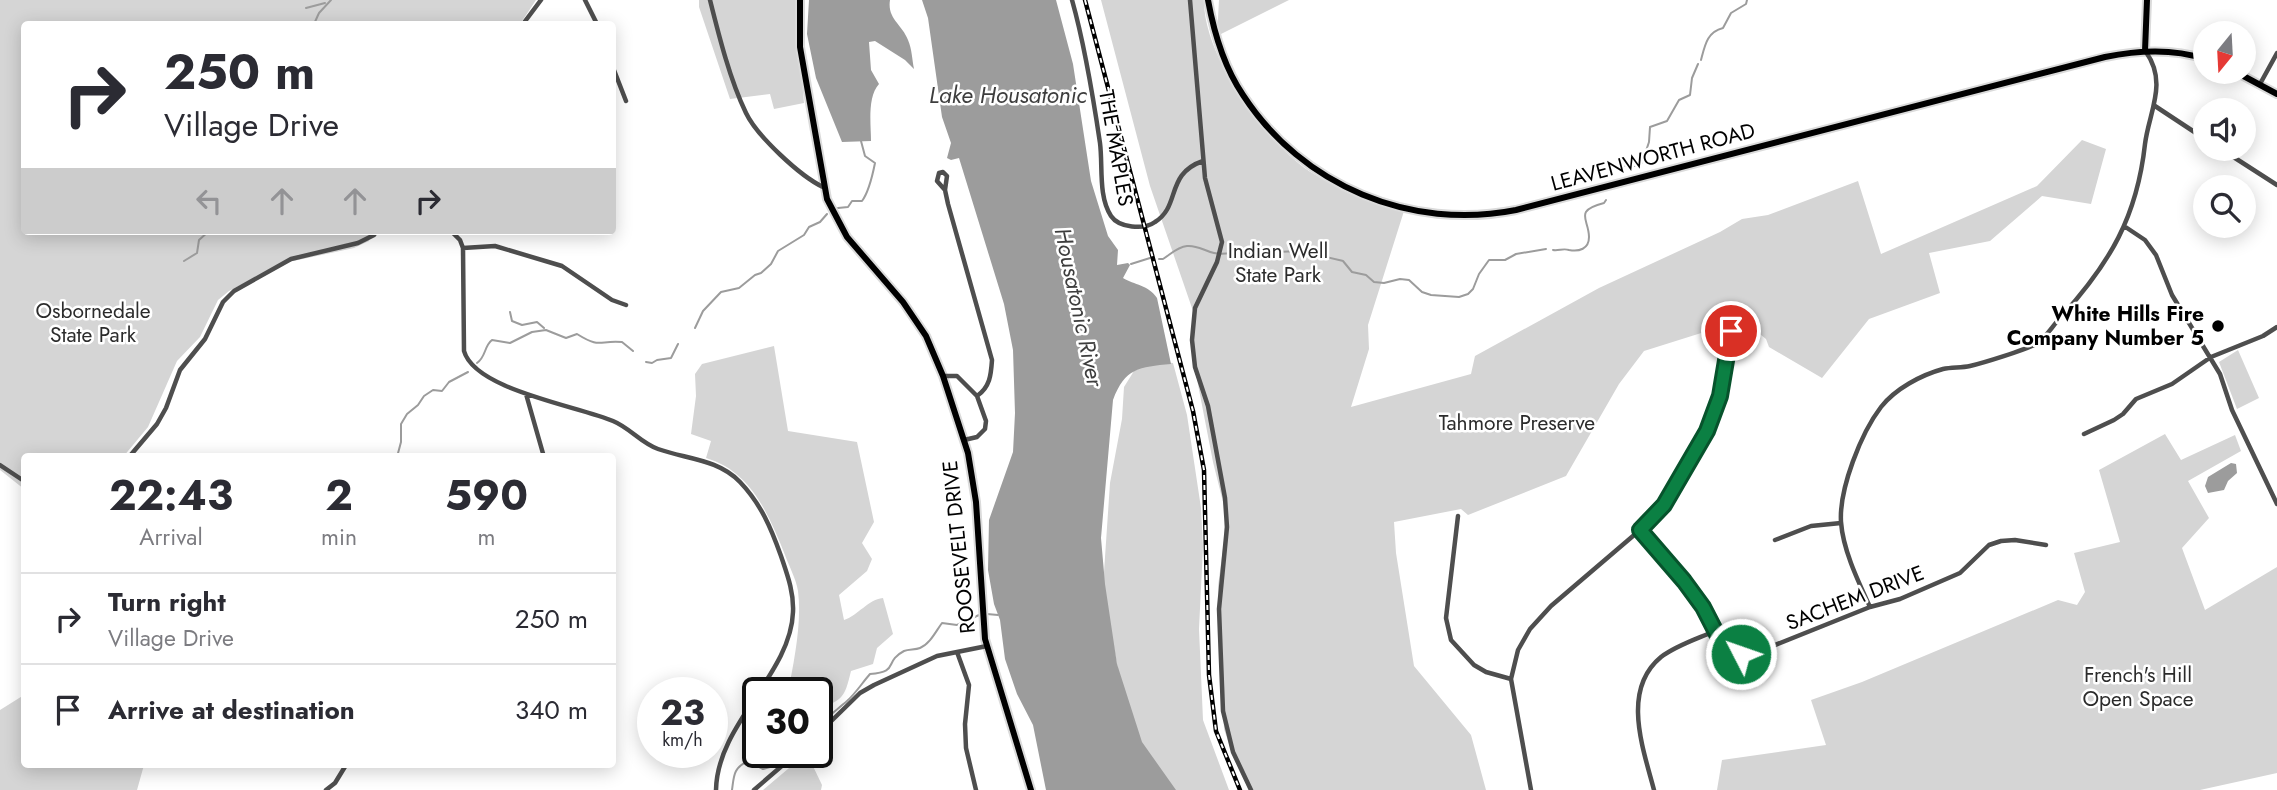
<!DOCTYPE html>
<style>
body{margin:0;font-family:Jost,sans-serif;background:#f2f2f3;color:#2b2b33;height:100vh;display:flex;flex-direction:column;font-size:26px;white-space:nowrap}
*{box-sizing:border-box;margin:0}
p{font-size:23px;color:#7c7c81}
.icon{flex:none;width:38px;height:38px;fill:none;stroke:currentColor;stroke-width:2;stroke-linecap:round;stroke-linejoin:round}
.map{position:relative;flex:1;overflow:hidden}
.side{position:absolute;left:21px;top:453px;width:595px;height:315px;display:flex;flex-direction:column;background:#fff;border-radius:7px;box-shadow:0 4px 18px #0003}
.side>*{flex:none}
.guide{position:absolute;left:21px;top:21px;width:595px;height:214px;border-radius:7px;box-shadow:0 4px 18px #0003;background:#fff;color:#2b2b33;overflow:hidden}
.needle{width:46px;rotate:198deg}
.controls{position:absolute;left:2193px;top:21px;display:grid;gap:14px}
.controls a{display:grid;place-items:center;width:63px;height:63px;border-radius:50%;background:#fff;box-shadow:0 4px 18px #0003;font-size:35px}
.speed{position:absolute;left:637px;top:677px;display:flex;gap:14px;font-size:35px;font-weight:700;text-align:center}
.speed>*{display:grid;place-content:center;width:91px;height:91px;border-radius:50%;background:#fff;box-shadow:0 4px 18px #0003;line-height:1}
.speed small{font-size:18px;font-weight:400}
.speed .limit{border:4px solid #111;border-radius:10px;background:#fff;color:#111}
.pin{position:absolute;display:grid;place-items:center;width:60px;height:60px;color:#fff;margin:-30px;border:4px solid #fff;border-radius:50%;box-shadow:0 2px 7px #0007}
.me{position:absolute;width:77px;margin:-38px;rotate:311deg;stroke-linejoin:round;filter:drop-shadow(0 0 5px #0008)}
.turn{display:flex;align-items:center;gap:24px;height:147px;padding:0 28px;font-size:32px}
.turn .icon{width:91px;height:91px;stroke-width:2.5}
.turn b{display:block;font-size:49px;line-height:60px}
.lanes{display:flex;align-items:center;height:66px;padding:0 28px;background:#0003;justify-content:center;gap:35px;direction:ltr}
.lanes .off{opacity:.35}
.eta{display:flex;justify-content:space-evenly;align-items:center;height:119px;text-align:center}
.eta b{font-size:42px;font-weight:700;line-height:49px}
ul{padding:0;list-style:none}
li{display:flex;align-items:center;gap:21px;height:91px;padding:0 28px;border-top:2px solid #e1e1e2}
li div{flex:1}
li b{display:block;font-size:26px}
li em{font-style:normal}
.map>svg:first-child{display:block}
.green{fill:#d5d5d5}
.water{fill:#9c9c9c}
.lines{fill:none;stroke-linecap:round;stroke-linejoin:round}
.stream{stroke:#9c9c9c;stroke-width:2}
.major-casing{stroke:#dbdbdb;stroke-width:10}
.minor{stroke:#4e4e4e;stroke-width:4.5}
.major{stroke:#000;stroke-width:6}
.rail-casing{stroke:#000;stroke-width:4.5}
.rail{stroke:#fff;stroke-width:2;stroke-dasharray:5;stroke-linecap:butt}
.route-casing{stroke:#07532c;stroke-width:18}
.route{stroke:#0b8043;stroke-width:12}
.poi-dot{fill:#000;stroke:#fff;stroke-width:2.5}
.labels{text-anchor:middle;stroke-width:5;stroke-linejoin:round;paint-order:stroke}
.street-label{font-size:21px;fill:#000;stroke:#fff}
.park-label{font-size:21px;fill:#2c2c2c;stroke:#fff}
.poi-label{font-size:21px;font-weight:bold;fill:#000;stroke:#fff;text-anchor:end}
.water-label{font-size:23px;font-style:italic;fill:#3d3d3d;stroke:#fff}
</style>
<div class="map">
<svg width="2277" height="790" viewBox="0 0 2277 790">
<rect width="100%" height="100%" fill="#fff"/>
<!-- green -->
<path class="green" d="M0,0H536L520,24H24V231H372L369,241L354,248L284,263L229,291L218,300L200,337L177,361L148,427L123,457H24V489L0,470Z
M699,0H798L796,13L804,103L774,109L770,94L730,99L699,7Z
M1101,0H1204C1203,55 1264,141 1309,171C1339,190 1371,200 1404,211L1368,325L1369,349L1351,407L1471,374L1475,356L1599,288L1720,232L1742,219L1768,215L1858,181L1881,254L2037,186L2082,140L2106,149L2091,204L2042,196L1990,241L1929,253L1940,293L1869,319L1822,378L1769,347L1766,339L1745,322L1733,323L1644,351L1619,384L1566,476L1468,515L1461,509L1394,522L1396,553L1414,666L1471,735L1486,790H1250L1232,753L1224,729L1218,586L1224,541L1225,510L1213,462L1195,369L1191,338L1193,311L1150,186Z
M1219,0H1289L1217,36Z
M774,346L788,431L857,442L874,522L862,543L872,559L867,571L839,595L844,620C859,615 867,600 883,598L893,634L877,648L873,664L851,671C844,700 843,698 817,711V693H788C794,661 802,623 798,591C796,579 789,566 785,555C769,515 751,471 706,458L711,441L691,434L696,396L695,374L702,364Z
M2238,350L2259,398L2237,409L2219,362Z
M1162,362L1173,363L1187,415L1201,508L1203,547L1199,629L1203,720L1229,790H1168L1129,731L1103,587L1110,483L1122,419L1124,387L1134,371L1147,364Z
M2165,434L2181,460L2235,435L2241,451L2188,481L2209,518L2182,548L2205,610L2277,567V773L2200,790H1717L1722,760L1826,745L1811,700L1862,682L2058,600L2077,605L2085,592L2074,553L2120,542L2099,470Z
M24,695V765H144L137,790H0V710Z
M811,762L822,785L821,790H763L795,763Z"/>
<!-- water -->
<path class="water" d="M809,0H890C887,19 902,24 908,40C912,49 912,59 914,69L905,60L875,41L869,42L871,70L879,84C867,97 871,125 871,141L842,142L816,78L807,34Z
M922,0H1056L1073,64L1091,181L1108,236L1118,250L1117,265L1128,263L1130,265L1123,278C1134,285 1149,285 1157,298L1171,364C1139,367 1125,368 1113,400L1101,538L1105,584L1117,664L1142,742L1176,790H1046L1033,725L1017,694L1005,659L1000,620L994,604L988,570L989,520L1013,452L1015,413L1013,350L1004,304L959,158L951,160L947,158L951,143L942,117L928,18Z
M2231,463L2236,464L2237,473L2228,481L2224,490L2208,493L2205,486L2208,477Z"/>
<g class="lines">
<!-- stream -->
<path class="stream" d="M306,8L325,3
M314,24L319,13L331,0
M1701,60C1705,45 1707,32 1723,28L1731,13L1746,4L1747,0
M1610,172L1609,168L1612,166H1636L1642,163L1649,142L1650,127L1667,121L1679,100L1690,95L1692,78L1698,64
M838,208L848,207L852,201H862C868,193 873,173 875,163L865,156L861,141
M1553,250C1559,251 1563,248 1569,250C1579,252 1589,249 1589,237C1589,219 1573,211 1604,203L1606,200
M1159,259H1163C1171,254 1177,247 1187,246C1198,245 1204,251 1214,253C1223,255 1229,253 1237,252C1247,252 1255,255 1265,257C1281,245 1323,256 1343,261L1352,272L1366,275L1374,282L1384,283L1400,279L1409,280L1422,292L1431,295L1459,297L1468,294L1473,289L1479,274L1489,260H1505L1516,254L1546,249
M184,261L197,253L199,240L209,231
M1131,264L1150,258
M510,312L512,321L522,325L537,322L544,328
M695,328L703,311L721,292L739,288L755,275L761,273L771,264L778,251L804,235L809,227L820,222L827,214
M646,362L652,363L657,360L671,358L678,344
M477,363C486,357 484,346 492,340L510,343L532,332L546,330L566,338L577,334C601,349 598,340 622,342L633,351
M397,457L401,442V424L407,414L418,405L424,396L433,390L442,391L449,382L468,372
M987,614L998,615
M817,730C824,718 837,710 847,701C856,693 862,683 870,674C900,672 883,662 904,651C909,649 915,650 920,648C930,644 936,631 942,623L957,625L979,615
M732,790C734,776 733,768 748,761L763,769L770,767L775,753"/>
<defs>
<path id="major" d="M800,0V47L827,199L847,237L903,302L926,336L943,376L968,453L976,502L985,639L1031,790
M1208,0C1214,33 1224,67 1243,95C1302,186 1411,231 1516,210L2105,57C2139,50 2172,48 2205,59
M2145,51L2147,0
M2236,72L2277,94"/>
</defs>
<!-- major casing -->
<use href="#major" class="major-casing"/>
<!-- minor -->
<path class="minor" d="M585,0L597,24
M710,0C719,36 730,80 746,113C757,136 800,176 823,187
M1072,0C1085,46 1093,96 1100,143C1103,166 1098,196 1111,216C1119,228 1144,230 1155,222C1181,206 1165,174 1203,161
M1190,0L1205,178L1222,242L1217,262L1195,308L1192,340L1195,367L1208,406L1225,498L1227,527L1219,609L1223,711L1233,752L1251,790
M523,24L541,0
M612,65L626,101
M2260,84L2277,53
M2155,106L2205,139
M2221,149L2277,185
M2124,226L2145,240L2156,255L2172,295L2220,374L2232,410L2277,504
M451,231L460,240L463,248L464,351C475,390 578,406 613,421C630,428 641,443 658,449C686,459 718,459 740,482C761,504 771,528 781,556C787,574 794,592 793,612C791,674 717,724 716,790
M463,248L495,246L562,266L612,300L626,305
M943,376H957L977,396C990,387 991,375 992,360L948,204L945,190L947,176L943,172L939,173L937,181L945,190
M526,394L544,457
M2084,434L2114,420L2123,414L2136,399L2172,384L2211,357L2263,336L2277,327
M964,440L977,437L985,429L986,421L977,396
M129,457L157,424L166,408L180,370L205,339L223,302L234,291L291,259L358,243L374,235L377,231
M0,465L24,481
M1458,516L1446,618L1451,640L1474,665L1486,672L1511,679
M1640,530L1684,581L1702,606L1720,640L1729,649L1741,654L1760,651L1870,607L1900,599L1960,573L1989,545L2001,541L2015,540L2046,545
M1775,540L1811,526L1841,523
M1870,607C1858,581 1843,550 1841,522C1839,489 1861,433 1881,407C1895,389 1921,375 1943,369C1952,367 1961,368 1970,366C1983,363 2025,350 2036,344C2045,339 2053,325 2061,317C2110,263 2137,217 2145,144C2149,112 2168,83 2146,52
M957,652L969,685L965,724L966,748L976,790
M817,735L860,693L874,685L937,656L987,646
M326,790L335,783L346,765
M754,790L798,752
M1531,790L1511,679L1518,650L1530,629L1551,606L1640,530L1664,505L1707,431L1720,396L1731,331
M1654,790C1643,748 1621,690 1661,657C1677,645 1697,639 1715,631"/>
<!-- major -->
<use href="#major" class="major"/>
<defs>
<path id="rail" d="M1085,0L1193,411L1204,470L1209,675L1216,731L1240,790"/>
</defs>
<!-- rail casing -->
<use href="#rail" class="rail-casing"/>
<!-- rail -->
<use href="#rail" class="rail"/>
</g>
<g class="lines">
<defs>
<path id="route" d="M1731,331L1720,396L1707,431L1664,505L1640,530L1684,581L1703,607L1720,640L1729,649L1741,654"/>
</defs>
<!-- route casing -->
<use href="#route" class="route-casing"/>
<!-- route -->
<use href="#route" class="route"/>
</g>
<!-- markers -->
<circle class="poi-dot" cx="2218" cy="326" r="7"/>
<g class="labels">
<!-- street labels -->
<g class="street-label">
<text transform="translate(1116 148) rotate(80)" y="7">THE MAPLES</text>
<text transform="translate(1653 157) rotate(-15)" y="7">LEAVENWORTH ROAD</text>
<text transform="translate(959 547) rotate(-96)" y="7">ROOSEVELT DRIVE</text>
<text transform="translate(1855 598) rotate(-21)" y="7">SACHEM DRIVE</text>
</g>
<!-- park labels -->
<g class="park-label">
<text x="1278" y="258">Indian Well<tspan x="1278" dy="24">State Park</tspan></text>
<text x="93" y="318">Osbornedale<tspan x="93" dy="24">State Park</tspan></text>
<text x="1517" y="430">Tahmore Preserve</text>
<text x="2138" y="682">French's Hill<tspan x="2138" dy="24">Open Space</tspan></text>
</g>
<!-- poi labels -->
<g class="poi-label">
<text x="2204" y="321">White Hills Fire<tspan x="2204" dy="24">Company Number 5</tspan></text>
</g>
<!-- water labels -->
<g class="water-label">
<text x="1008" y="103">Lake Housatonic</text>
<text transform="translate(1079 307) rotate(78)" y="8">Housatonic River</text>
</g>
</g>
</svg>
<div class="controls">
<a><svg class="needle" viewBox="-14 -14 28 28"><path d="M0-13l5 13h-10z" fill="#e53935"/><path d="M0 13l5-13h-10z" fill="#7c7c81"/></svg></a>
<a><svg class="icon" aria-label="sound" viewBox="0 0 24 24"><path d="M4 9h4l5-4v14l-5-4H4zM17 9q2 3 0 6"/></svg></a>
<a><svg class="icon" aria-label="search" viewBox="0 0 24 24"><circle cx="10" cy="10" r="6"/><path d="M15 15l6 6"/></svg></a>
</div>
<div class="speed"><div>23<small>km/h</small></div><div class="limit">30</div></div>
<div class="pin" style="left:1731px;top:331px;background:#d93025"><svg class="icon" aria-label="arrive" viewBox="0 0 24 24"><path d="M6 21V4h12l-3 4 3 4H6"/></svg></div>
<svg class="me" style="left:1741px;top:654px" viewBox="-20 -20 40 40"><circle r="17" fill="#0b8043" stroke="#fff" stroke-width="3"/><path d="M0-11L8 9 0 5-8 9z" fill="#fff"/></svg>
<div class="guide">
<div class="turn"><svg class="icon" aria-label="right" viewBox="0 0 24 24"><path d="M7 20v-9h11M14 6l5 5-5 5"/></svg><div><b>250 m</b>Village Drive</div></div>
<div class="lanes"><svg class="icon off" aria-label="left" viewBox="0 0 24 24"><path d="M17 20v-9H6M10 6l-5 5 5 5"/></svg><svg class="icon off" aria-label="ahead" viewBox="0 0 24 24"><path d="M12 20V5M6 11l6-6 6 6"/></svg><svg class="icon off" aria-label="ahead" viewBox="0 0 24 24"><path d="M12 20V5M6 11l6-6 6 6"/></svg><svg class="icon" aria-label="right" viewBox="0 0 24 24"><path d="M7 20v-9h11M14 6l5 5-5 5"/></svg></div>
</div>
<section class="side">
<div class="eta">
<div><b>22:43</b><p>Arrival</p></div>
<div><b>2</b><p>min</p></div>
<div><b>590</b><p>m</p></div>
</div>
<ul>
<li><svg class="icon" aria-label="right" viewBox="0 0 24 24"><path d="M7 20v-9h11M14 6l5 5-5 5"/></svg><div><b>Turn right</b><p>Village Drive</p></div><em>250 m</em></li>
<li><svg class="icon" aria-label="arrive" viewBox="0 0 24 24"><path d="M6 21V4h12l-3 4 3 4H6"/></svg><div><b>Arrive at destination</b></div><em>340 m</em></li>
</ul>
</section>
</div>
